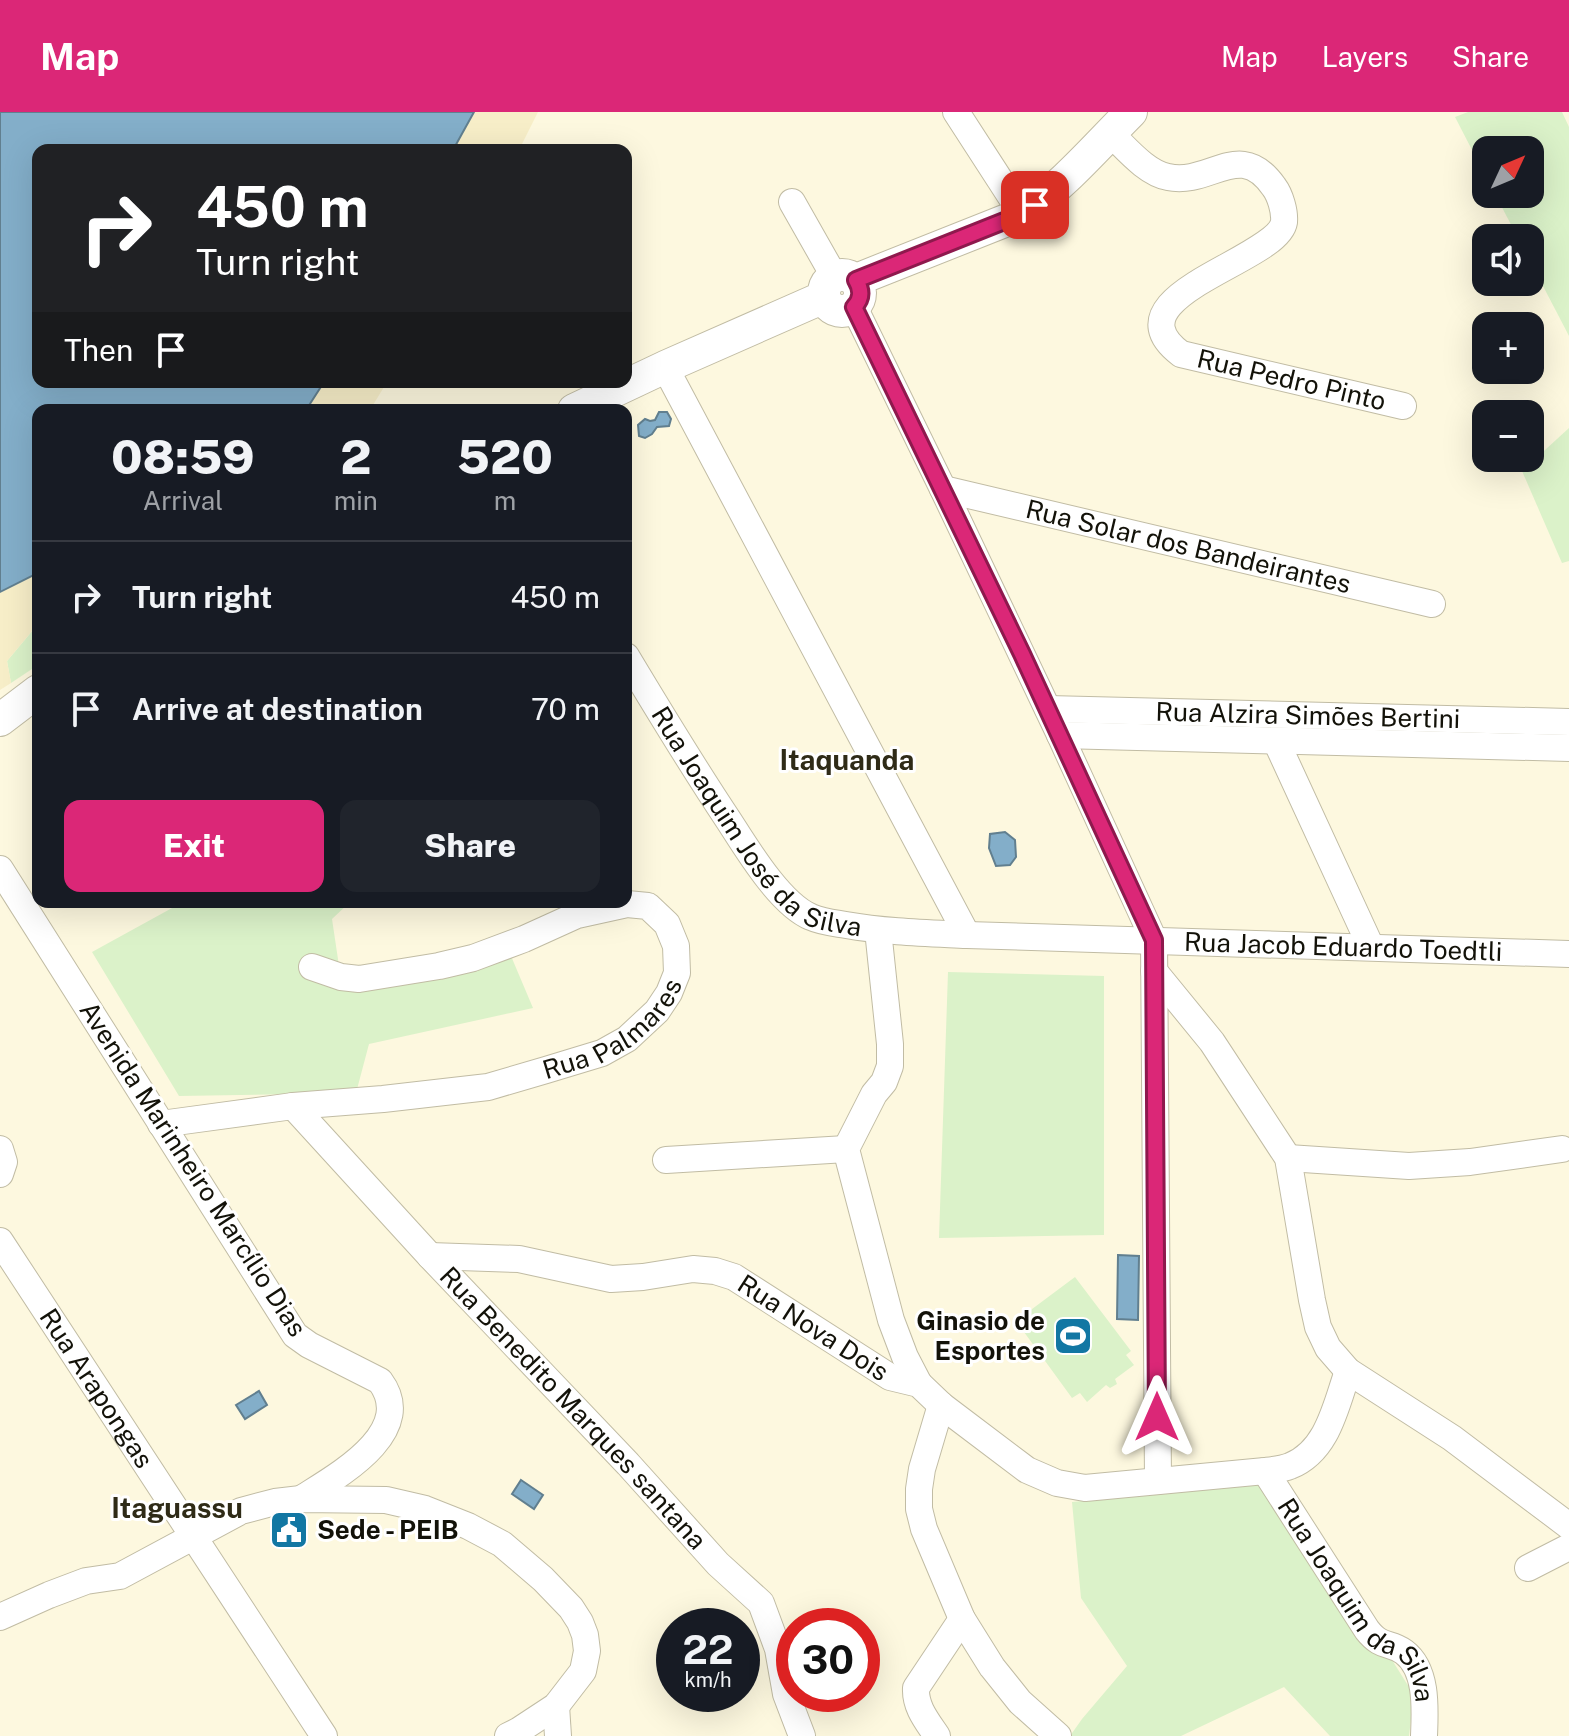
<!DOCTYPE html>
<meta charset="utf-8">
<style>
body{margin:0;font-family:"Public Sans",sans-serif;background:#20242c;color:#f1f3f6;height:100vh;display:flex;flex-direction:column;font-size:30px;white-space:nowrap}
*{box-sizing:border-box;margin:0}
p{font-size:26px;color:#9ea1a6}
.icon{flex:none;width:44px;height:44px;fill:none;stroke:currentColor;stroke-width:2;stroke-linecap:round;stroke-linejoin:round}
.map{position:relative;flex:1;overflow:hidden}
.drawer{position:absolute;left:32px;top:292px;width:600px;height:504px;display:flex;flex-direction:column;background:#171b24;border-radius:16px;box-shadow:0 8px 32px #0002}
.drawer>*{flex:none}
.top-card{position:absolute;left:32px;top:32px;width:600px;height:244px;border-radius:16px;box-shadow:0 8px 32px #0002;background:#202124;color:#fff;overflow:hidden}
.needle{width:52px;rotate:46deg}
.tools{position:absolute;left:1472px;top:24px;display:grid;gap:16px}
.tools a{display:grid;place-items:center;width:72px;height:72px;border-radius:16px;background:#171b24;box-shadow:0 8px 32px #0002;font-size:40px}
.speed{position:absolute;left:656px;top:1496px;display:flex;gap:16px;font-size:40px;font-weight:700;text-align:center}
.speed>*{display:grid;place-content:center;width:104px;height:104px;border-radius:50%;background:#171b24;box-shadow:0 8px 32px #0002;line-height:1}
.speed small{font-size:20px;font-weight:400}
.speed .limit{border:12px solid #d22;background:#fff;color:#111}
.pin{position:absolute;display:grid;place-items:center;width:68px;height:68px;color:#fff;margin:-34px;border-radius:16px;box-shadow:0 4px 12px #0006}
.me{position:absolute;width:88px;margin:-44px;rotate:0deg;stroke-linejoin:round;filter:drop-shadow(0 0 6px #0008)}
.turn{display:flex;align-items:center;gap:28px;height:168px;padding:0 32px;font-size:36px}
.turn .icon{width:104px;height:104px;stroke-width:2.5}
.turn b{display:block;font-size:56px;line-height:68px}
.then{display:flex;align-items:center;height:76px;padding:0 32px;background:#0003;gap:16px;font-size:30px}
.eta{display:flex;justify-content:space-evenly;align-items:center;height:136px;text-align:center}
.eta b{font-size:48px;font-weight:800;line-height:56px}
.button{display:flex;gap:16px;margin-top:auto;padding:16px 32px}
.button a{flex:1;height:92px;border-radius:16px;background:#db2777;color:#fff;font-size:32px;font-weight:800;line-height:92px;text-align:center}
.button a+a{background:#20242c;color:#f1f3f6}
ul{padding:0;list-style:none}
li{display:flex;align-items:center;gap:24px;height:112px;padding:0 32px;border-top:2px solid #363941}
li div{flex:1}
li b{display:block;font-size:30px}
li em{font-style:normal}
header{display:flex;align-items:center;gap:48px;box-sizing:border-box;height:112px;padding:0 40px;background:#db2777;color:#fff}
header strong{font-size:38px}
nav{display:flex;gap:44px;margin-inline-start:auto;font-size:28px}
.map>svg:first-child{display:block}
.green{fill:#dbf2c9}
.sand{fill:#f7eec8}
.water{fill:#83aec9;stroke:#617f8f;stroke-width:2}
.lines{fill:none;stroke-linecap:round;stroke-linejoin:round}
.minor-casing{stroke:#c1bca4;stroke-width:28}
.major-casing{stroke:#c1bca4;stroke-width:34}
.minor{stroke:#fff;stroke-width:26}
.major{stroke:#fff;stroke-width:32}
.route-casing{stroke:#8e194d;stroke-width:20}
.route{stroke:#db2777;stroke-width:14}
.labels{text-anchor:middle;stroke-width:6;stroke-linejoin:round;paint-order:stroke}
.street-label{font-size:26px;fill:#131209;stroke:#fff}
.poi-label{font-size:26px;font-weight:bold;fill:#131209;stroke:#fff;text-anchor:end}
.neighbourhood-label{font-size:28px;font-weight:bold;fill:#2f2b17;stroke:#fff}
</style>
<header>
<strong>Map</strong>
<nav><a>Map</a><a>Layers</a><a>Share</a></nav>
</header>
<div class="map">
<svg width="1569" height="1624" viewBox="0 0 1569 1624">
<rect width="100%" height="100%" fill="#fdf8df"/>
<!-- green -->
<path class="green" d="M1468,0H1562L1569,15V224L1530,149V126H1518L1495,82H1530V38H1486V65L1455,5Z
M1569,316V449L1562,451L1522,359Z
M38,512V553L11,571L7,549Z
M183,790H350L332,807L342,874L511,844L533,896L369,932L356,981L179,984L92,840Z
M948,860L1104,864V1123L939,1126Z
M1075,1165L1131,1239L1126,1243L1134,1253L1115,1267L1117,1272L1110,1276L1106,1273L1087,1290L1080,1281L1072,1286L1016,1209Z
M1267,1372L1392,1548L1414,1583L1409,1624H1330L1284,1575L1181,1624H1070L1082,1607L1127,1554L1081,1486L1072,1390Z"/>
<!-- sand -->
<path class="sand" d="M474,0H538L519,38H453Z
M324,270H387L370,298H306Z
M38,461V512L7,549L11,571L0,578V480Z"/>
<!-- water -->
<path class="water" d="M0,0H474L453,38H38V270H324L306,298H38V461L0,480Z
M659,300H667L671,307L669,314L657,315L652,322L645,326L639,324L638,313L645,307L650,309L655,308Z
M1005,720L1015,728L1016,745L1010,753L996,754L989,736L990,722Z
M1118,1143L1139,1144L1138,1208L1117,1207Z
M259,1279L267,1293L245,1307L236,1293Z
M521,1368L543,1383L534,1397L512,1382Z"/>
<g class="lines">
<defs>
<g id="minor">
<path d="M956,0L1022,102"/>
<path id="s1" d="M1110,21C1126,36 1146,61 1168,65C1211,74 1240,26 1274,75C1280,83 1285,99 1284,110C1278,149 1104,184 1181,242L1403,294"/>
<path d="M792,90L834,164"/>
<path d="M854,195L943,377L1060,623L1154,828L1158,1369"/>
<path d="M665,255L967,823"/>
<path id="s2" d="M943,377L1432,492"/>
<path id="s3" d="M626,544C659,599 693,655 729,709C747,737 780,792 811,805C822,810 834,811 846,813C886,820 927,821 967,823L1569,842"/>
<path id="s4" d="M1048,597L1569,610"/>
<path d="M1060,623L1569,636"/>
<path d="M1276,629L1371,835"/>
<path d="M0,757L295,1223L309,1233L380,1269C418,1320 337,1364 301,1387"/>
<path d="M878,818L890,932V954L884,970L874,982L846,1037L891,1208L905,1245L919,1272"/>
<path d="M1154,859L1212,930L1288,1046L1312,1188L1318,1215L1328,1236L1348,1259L1452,1326L1569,1414"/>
<path id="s5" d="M293,994L430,1144L628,1352L718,1452L761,1491L778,1537L786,1582L802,1624"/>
<path id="s6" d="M161,1012L293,994L383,987L488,975L546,958L602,941L627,927L657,899L669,881L677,861L676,834L667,812L648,794L627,792L577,803L524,827L473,846L439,854L359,867L341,865L312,855"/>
<path d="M0,1037L4,1050L0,1062"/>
<path d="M1288,1046L1409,1054L1470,1050L1562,1037"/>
<path d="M666,1048L846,1037"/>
<path id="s7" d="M0,1129L324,1624"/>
<path id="s8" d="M430,1144L519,1147L611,1167L643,1165L693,1157L715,1159L734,1165L890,1265L919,1272L941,1293L1027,1358L1057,1371L1085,1376L1265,1359C1273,1358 1283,1357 1290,1354C1328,1339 1336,1293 1348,1259"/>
<path d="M941,1293L922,1357L919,1377V1397L924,1417L962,1507L992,1555L1020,1590L1058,1624"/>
<path id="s9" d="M1265,1359L1367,1518C1382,1537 1389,1529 1404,1540C1428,1558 1425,1598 1424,1624"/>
<path d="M1528,1456L1569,1435"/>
<path d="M0,1505L49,1483L86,1469L120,1464L241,1399L275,1390L301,1387L386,1388L425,1397L468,1414L502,1432L543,1467L571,1496L580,1510L585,1523L587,1539L583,1559L556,1594L518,1619L508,1624"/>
<path d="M556,1594L558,1624"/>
<path d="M937,1624C927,1609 915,1595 916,1576L962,1507"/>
</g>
<path id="major" d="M824 181a18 18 0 1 1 36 0a18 18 0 1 1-36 0Z
M856,168L1022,102C1063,74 1096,35 1131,0
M574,298L665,255L824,185
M0,608L38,579"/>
</defs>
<!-- minor casing -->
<use href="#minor" class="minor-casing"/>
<!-- major casing -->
<use href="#major" class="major-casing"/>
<!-- minor -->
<use href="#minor" class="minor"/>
<!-- major -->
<use href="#major" class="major"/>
</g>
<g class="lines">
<defs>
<path id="route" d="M1035,93L1022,102L856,168C862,178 862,187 854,195L1022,542L1154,828L1157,1305"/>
</defs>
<!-- route casing -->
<use href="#route" class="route-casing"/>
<!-- route -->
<use href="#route" class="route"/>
</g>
<!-- icons -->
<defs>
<symbol id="stadium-square" viewBox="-11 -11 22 22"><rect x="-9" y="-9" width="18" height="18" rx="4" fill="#1277a3" stroke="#fff"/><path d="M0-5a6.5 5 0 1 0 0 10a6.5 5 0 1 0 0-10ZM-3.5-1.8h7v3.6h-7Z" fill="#fff"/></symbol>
<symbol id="civic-square" viewBox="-11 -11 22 22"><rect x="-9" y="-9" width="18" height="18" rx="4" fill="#1277a3" stroke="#fff"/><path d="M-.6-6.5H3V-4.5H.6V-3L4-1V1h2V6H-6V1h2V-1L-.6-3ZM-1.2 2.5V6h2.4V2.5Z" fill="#fff"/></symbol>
</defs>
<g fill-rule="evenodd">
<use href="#stadium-square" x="1051" y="1202" width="44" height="44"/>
<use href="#civic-square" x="267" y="1396" width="44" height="44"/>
</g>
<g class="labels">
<!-- street labels -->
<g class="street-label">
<text dy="9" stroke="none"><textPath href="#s1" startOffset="542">Rua Pedro Pinto</textPath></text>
<text dy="9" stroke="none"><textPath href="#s2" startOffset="252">Rua Solar dos Bandeirantes</textPath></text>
<text dy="9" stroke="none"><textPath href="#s4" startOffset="260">Rua Alzira Simões Bertini</textPath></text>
<text dy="9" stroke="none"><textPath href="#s3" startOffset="218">Rua Joaquim José da Silva</textPath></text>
<text dy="9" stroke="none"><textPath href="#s3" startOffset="856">Rua Jacob Eduardo Toedtli</textPath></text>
<text dy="9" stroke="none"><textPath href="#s6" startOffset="470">Rua Palmares</textPath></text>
<text transform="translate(193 1057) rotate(57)" y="9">Avenida Marinheiro Marcílio Dias</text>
<text dy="9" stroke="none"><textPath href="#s8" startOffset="402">Rua Nova Dois</textPath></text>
<text dy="9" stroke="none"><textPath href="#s7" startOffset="176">Rua Arapongas</textPath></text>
<text dy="9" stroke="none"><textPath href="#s5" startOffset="412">Rua Benedito Marques santana</textPath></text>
<text dy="9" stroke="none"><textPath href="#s9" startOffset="162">Rua Joaquim da Silva</textPath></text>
</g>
<!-- poi labels -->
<g class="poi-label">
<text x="1045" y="1218">Ginasio de<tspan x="1045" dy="30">Esportes</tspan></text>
<text x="317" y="1427" text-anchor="start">Sede - PEIB</text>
</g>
<!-- neighbourhood labels -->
<g class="neighbourhood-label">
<text x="847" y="658">Itaquanda</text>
<text x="177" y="1406">Itaguassu</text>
</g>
</g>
</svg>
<div class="tools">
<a><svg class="needle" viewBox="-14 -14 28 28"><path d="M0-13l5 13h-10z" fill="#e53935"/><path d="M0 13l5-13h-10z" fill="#9ea1a6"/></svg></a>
<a><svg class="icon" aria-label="sound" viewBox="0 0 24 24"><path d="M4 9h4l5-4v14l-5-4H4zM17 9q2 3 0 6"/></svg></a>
<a>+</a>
<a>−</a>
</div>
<div class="speed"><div>22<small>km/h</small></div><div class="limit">30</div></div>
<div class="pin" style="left:1035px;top:93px;background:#d93025"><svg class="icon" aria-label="arrive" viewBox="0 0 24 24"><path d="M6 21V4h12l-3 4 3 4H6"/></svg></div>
<svg class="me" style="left:1157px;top:1305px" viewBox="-20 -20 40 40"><path d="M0-17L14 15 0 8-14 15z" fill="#db2777" stroke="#fff" stroke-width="4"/></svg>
<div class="top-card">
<div class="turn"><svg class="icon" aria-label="right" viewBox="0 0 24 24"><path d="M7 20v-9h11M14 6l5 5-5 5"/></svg><div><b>450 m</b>Turn right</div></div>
<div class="then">Then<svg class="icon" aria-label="arrive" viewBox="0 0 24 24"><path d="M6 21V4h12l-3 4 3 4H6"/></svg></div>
</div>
<section class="drawer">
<div class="eta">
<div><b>08:59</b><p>Arrival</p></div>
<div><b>2</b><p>min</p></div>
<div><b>520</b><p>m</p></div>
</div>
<ul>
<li><svg class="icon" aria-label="right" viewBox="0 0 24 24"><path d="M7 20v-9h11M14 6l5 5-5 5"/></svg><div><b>Turn right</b></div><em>450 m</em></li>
<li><svg class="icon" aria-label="arrive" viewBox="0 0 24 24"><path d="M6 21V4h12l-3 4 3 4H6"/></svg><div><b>Arrive at destination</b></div><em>70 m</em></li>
</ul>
<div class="button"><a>Exit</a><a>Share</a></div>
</section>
</div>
